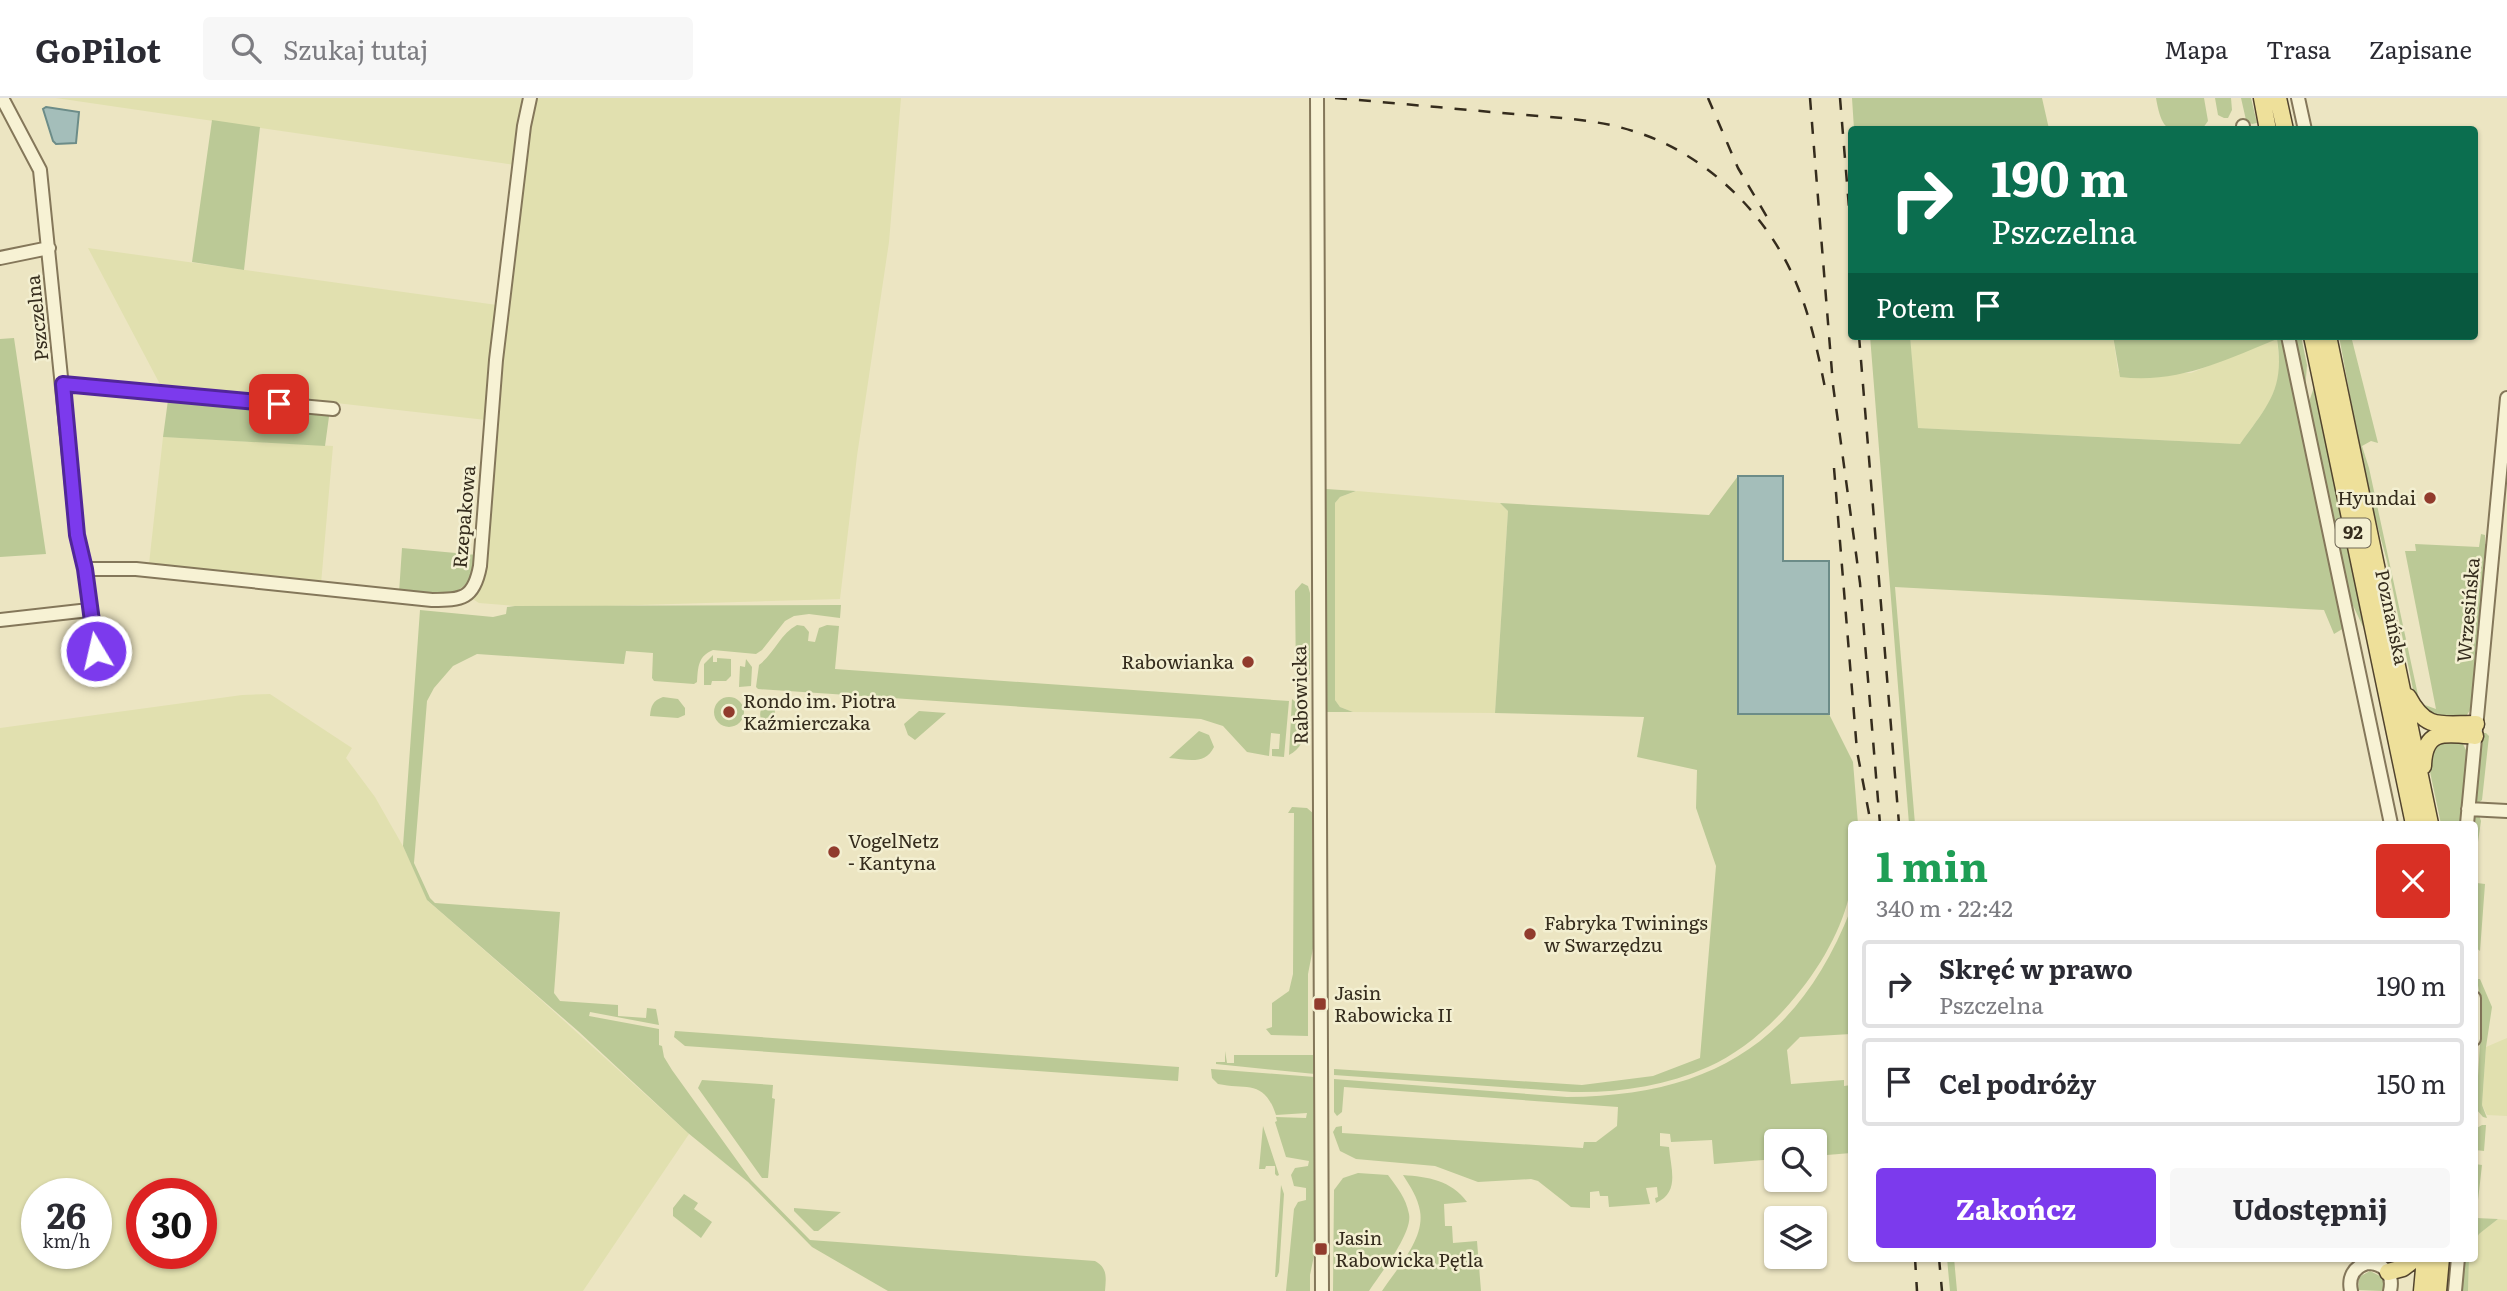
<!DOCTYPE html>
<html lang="pl">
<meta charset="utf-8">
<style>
body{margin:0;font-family:Literata,serif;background:#f7f7f7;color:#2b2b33;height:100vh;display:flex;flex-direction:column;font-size:26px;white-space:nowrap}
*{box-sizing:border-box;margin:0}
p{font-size:23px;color:#7c7c81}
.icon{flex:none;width:38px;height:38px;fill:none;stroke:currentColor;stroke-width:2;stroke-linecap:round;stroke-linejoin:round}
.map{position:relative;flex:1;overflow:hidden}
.side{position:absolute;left:1848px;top:723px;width:630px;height:441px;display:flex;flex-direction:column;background:#fff;border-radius:7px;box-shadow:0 2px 5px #0004}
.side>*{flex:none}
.guide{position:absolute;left:1848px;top:28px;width:630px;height:214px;border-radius:7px;box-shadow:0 2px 5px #0004;background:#0b6e4f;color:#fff;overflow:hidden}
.fabs{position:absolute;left:1764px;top:1031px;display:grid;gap:14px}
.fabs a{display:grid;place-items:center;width:63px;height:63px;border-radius:7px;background:#fff;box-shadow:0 2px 5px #0004;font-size:35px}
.speed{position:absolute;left:21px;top:1080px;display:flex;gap:14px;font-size:35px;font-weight:700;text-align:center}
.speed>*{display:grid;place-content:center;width:91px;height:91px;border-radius:50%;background:#fff;box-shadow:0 2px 5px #0004;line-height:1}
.speed small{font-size:18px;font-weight:400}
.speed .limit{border:10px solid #d22;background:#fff;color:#111}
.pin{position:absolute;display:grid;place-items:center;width:60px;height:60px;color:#fff;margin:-30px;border-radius:14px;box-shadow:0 4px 10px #0006}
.me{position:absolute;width:77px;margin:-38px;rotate:351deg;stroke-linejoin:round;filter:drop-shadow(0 0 5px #0008)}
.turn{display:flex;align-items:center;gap:24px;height:147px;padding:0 28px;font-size:32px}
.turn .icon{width:91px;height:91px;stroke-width:2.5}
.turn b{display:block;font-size:49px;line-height:60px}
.then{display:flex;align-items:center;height:66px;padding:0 28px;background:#0003;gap:14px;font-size:26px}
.round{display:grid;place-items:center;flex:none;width:74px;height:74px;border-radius:7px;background:#f7f7f7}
.overview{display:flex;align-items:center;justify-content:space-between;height:119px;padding:0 28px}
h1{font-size:42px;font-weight:700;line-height:52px;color:#1e9e55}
.button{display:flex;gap:14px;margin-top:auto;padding:14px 28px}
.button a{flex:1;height:80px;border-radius:7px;background:#7c3aed;color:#fff;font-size:28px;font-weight:700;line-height:80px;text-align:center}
.button a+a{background:#f7f7f7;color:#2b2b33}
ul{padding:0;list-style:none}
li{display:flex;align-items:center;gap:21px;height:88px;margin:0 14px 10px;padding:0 14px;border:4px solid #e1e1e2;border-radius:7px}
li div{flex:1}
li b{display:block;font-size:26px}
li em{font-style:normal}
header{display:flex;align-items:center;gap:42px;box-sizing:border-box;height:98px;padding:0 35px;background:#fff;border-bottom:2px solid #e1e1e2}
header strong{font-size:33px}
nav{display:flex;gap:38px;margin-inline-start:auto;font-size:24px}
.search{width:490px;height:63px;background:#f7f7f7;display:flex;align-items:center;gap:18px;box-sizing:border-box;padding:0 24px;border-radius:7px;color:#7c7c81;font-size:26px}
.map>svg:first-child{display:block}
.farmland{fill:#e1e0af;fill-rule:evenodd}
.green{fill:#bbc996}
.water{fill:#a4beba;stroke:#6c8c88;stroke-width:2}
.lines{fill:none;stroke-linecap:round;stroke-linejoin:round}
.minor-casing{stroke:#84775a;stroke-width:16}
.major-casing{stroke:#52442e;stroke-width:19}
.minor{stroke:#f7f2d4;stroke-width:12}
.major{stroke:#eee09a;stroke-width:16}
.rail{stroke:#352c1d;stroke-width:2.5;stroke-dasharray:12 12;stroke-linecap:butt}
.route-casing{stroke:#51269a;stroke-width:18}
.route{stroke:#7c3aed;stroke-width:12}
.poi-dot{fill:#913b2d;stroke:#f3efd1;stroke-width:2.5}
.labels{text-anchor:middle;stroke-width:5;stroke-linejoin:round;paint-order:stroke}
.shield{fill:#f3efd1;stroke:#6e6653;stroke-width:2}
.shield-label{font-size:18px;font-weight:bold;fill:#352c1d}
.street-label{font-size:19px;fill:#352c1d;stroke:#f3efd1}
.poi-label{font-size:19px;fill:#352c1d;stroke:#f3efd1;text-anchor:start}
</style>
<header>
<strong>GoPilot</strong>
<div class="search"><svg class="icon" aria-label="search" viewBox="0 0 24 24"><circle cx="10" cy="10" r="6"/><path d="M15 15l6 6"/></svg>Szukaj tutaj</div>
<nav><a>Mapa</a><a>Trasa</a><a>Zapisane</a></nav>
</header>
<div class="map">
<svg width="2507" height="1193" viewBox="0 0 2507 1193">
<rect width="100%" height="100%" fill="#ece5c2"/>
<!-- farmland -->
<path class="farmland" d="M56,0H526L515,67Z
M531,0H901L889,144L857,358L840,501L607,508H515L479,505L471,500L497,272Z
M88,150L497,207L486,322L336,305L163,292Z
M1910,238H2113L2118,273L2191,275L2277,240L2280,272L2277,286L2268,307L2240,346L1917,330Z
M163,339L333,348L321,486L149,466Z
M1357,393L1500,405L1508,413L1495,615L1353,614L1340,609L1335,602V405L1340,399Z
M270,596L352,650L346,660L375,699L404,750L428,803L540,901L689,1036L583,1193H0V630L242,597ZM37,1096H96V1155H37ZM142,1096H201V1155H142Z
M2507,940V1018L2487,1017L2482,1007L2486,949Z
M2498,1121L2507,1122V1193H2468L2469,1160H2474L2475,1144L2479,1136Z"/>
<!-- green -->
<path class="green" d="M1852,0H2042L2049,31H1854Z
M2156,0H2204L2208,23L2203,30C2168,36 2162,34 2156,0Z
M2215,0H2231L2232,12L2228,20H2224L2218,17Z
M2241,0H2251L2257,25L2252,26L2246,22Z
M212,22L260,29L244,172L192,164Z
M1870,238H1910L1918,330L2240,346C2268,307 2285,291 2277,241C2225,262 2179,286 2120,279L2113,238H2175L2176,241L2188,238H2284L2344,530L2334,536L2324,512L1895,489L1915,726H1909Z
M2292,238H2301L2307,267L2305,293Z
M2339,238H2351L2378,345L2371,343L2362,348L2369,370L2418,597L2422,606L2436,611L2405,453H2416L2415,446L2479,449L2481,436L2485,437V446H2488L2472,609L2465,620H2429L2414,596L2387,463L2367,390Z
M14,240L46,456L0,459V241Z
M2314,289L2367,537L2347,495L2307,310Z
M163,292L331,304L325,348L163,339L168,302Z
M1738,378V616H1829L1853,664L1858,726H1852C1851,753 1855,781 1847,806C1829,869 1768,943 1708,969C1665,988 1619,995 1572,994L1334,977V971L1582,987L1653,978L1700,960L1716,768L1696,710L1697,672L1637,659L1644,619L1495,615L1508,413L1500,405L1709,417Z
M1326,391L1356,393L1340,399L1335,405V602L1340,609L1353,614H1325Z
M402,450L477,457L474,480L452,497L399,495Z
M1302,485L1308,488L1310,495V576L1305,581L1296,582L1295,493Z
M841,507L840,520L809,516L794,518L785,523L762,552L756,556L713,552C698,558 698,569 697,584L694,586L654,583L652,580L653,555L626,553L624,566L477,556L453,568L434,590L427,603L414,765L430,800L435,805L560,814L554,895L560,903L618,907V918L646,920L647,910L656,911L659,927L590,914L589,918L659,931V947L662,948L664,959L672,972L751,1082L810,1142L1095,1163C1108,1170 1106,1180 1105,1193H888L812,1149L748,1084L688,1035L578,933L427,802L403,748L420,512L493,519L506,516L507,509L515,508Z
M797,527L804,528L809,534L808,543L815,544L819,530L827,527L839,528L835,571L1289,603L1284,659L1272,658V651H1279L1280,636L1271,635L1269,658L1247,654L1223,628L1201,621L758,591L756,589L759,567C774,556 780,536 797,527Z
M713,557V564H717V560L731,561V578L726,583H712L711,587H704V566Z
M746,561L752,569L751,588L739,589L740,568L745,569Z
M663,599L678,601L685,610V617L678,620L650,618C651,607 653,603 663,599Z
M714 614a15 15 0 1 1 30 0a15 15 0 1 1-30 0Z
M1292,601C1310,615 1310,647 1289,657Z
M770,603H776L773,631C758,625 755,611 770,603Z
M919,613L946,615L915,642L908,637L904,626Z
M1199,633L1209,637L1214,649C1205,668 1186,661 1169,660Z
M2483,635H2486L2489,638L2482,702L2477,706L2475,701L2480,637Z
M2437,642H2461L2468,656L2462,726H2441L2429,669L2431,648Z
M1292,709L1307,710L1314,716L1315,840L1308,876V938L1271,937L1266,931L1272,929V905L1289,893L1293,876L1294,715H1288Z
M2475,716L2479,717L2481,723L2475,765L2474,726H2472Z
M2477,785L2485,786L2480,853L2474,848V786Z
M1851,811V936L1800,939L1787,952L1791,986L1844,982V988L1851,987V1055L1815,1058V1043H1776V1061L1714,1066L1712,1042L1671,1044L1670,1036L1660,1035V1048L1669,1049C1671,1072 1680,1094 1656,1105L1655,1100L1658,1099L1657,1089L1646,1090L1650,1106L1609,1109L1608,1098H1600L1599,1093L1590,1094V1110L1571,1109L1538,1083L1531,1081L1478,1084L1435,1068L1356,1061L1340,1053L1333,1034L1336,1029L1342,1028V1035L1583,1050L1584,1044H1596L1617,1028L1618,1009L1344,989L1342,1014L1337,1018L1334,1014V981L1567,999C1710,998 1798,946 1851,811Z
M2477,881H2480L2492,909L2486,949L2482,1007L2487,1020L2483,1019L2476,1011L2482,913Z
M675,933L1179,969L1178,983L685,948L674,939Z
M1225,953L1227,965H1234V957H1313L1315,976L1216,966V964H1225Z
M1211,971L1315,979V1153L1310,1177V1193H1286L1294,1111L1298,1104L1306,1102V1090L1294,1088L1291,1077L1295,1070L1308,1068L1309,1063L1286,1059L1275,1024L1277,1023L1276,1019L1306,1020L1307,1015L1276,1017C1264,981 1247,992 1218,986L1212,980Z
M702,982L773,987L772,1000L775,1001L768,1080H762L698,990Z
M2482,1027H2486L2484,1053L2475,1052V1031Z
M1263,1028L1279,1077L1277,1078L1275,1076V1068H1266L1265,1071H1259Z
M2475,1066L2482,1067L2476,1120L2498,1121L2479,1136L2475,1144Z
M1358,1075L1388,1077C1397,1089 1406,1100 1409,1116C1413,1135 1380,1176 1369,1193H1333L1334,1092L1343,1080Z
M1403,1077C1428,1079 1451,1082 1467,1104L1444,1106L1445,1128H1452L1453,1145L1477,1143L1481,1193H1382C1397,1170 1425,1141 1420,1113C1418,1100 1410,1088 1403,1077Z
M1281,1087L1284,1096L1279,1174L1277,1179H1275Z
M684,1096L698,1105L694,1111L712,1124L701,1140L673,1118V1110Z
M794,1110L841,1114L818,1133H814L794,1113Z
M1947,1160H1954L1957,1193H1950Z
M2462,1160H2469L2468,1193H2459Z
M2370,1173L2382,1179L2384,1185L2382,1193L2358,1192L2359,1179Z"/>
<!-- water -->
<path class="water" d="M46,9L79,14L76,45L56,46L53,43L43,11Z
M1738,378H1783V463H1829V616H1738Z"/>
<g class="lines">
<defs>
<path id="minor" d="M2,0L40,72L77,437L85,471L96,553
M1317,0L1322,1193
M2298,0L2305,32
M2243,28V32
M0,160L49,150
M2288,238L2391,726
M63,286L333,311
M85,471H136L432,502C462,502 474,501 480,468L496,262L524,28L530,0
M0,522L89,512
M2468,711L2507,713
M2467,726L2507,300
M2474,900V941
M2351,1193C2348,1179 2354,1169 2367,1165C2384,1165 2394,1176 2390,1193
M2455,1193L2458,1160"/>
<path id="major" d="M2262,0L2268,32
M2278,0L2285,32
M2312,238L2414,726
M2328,238L2430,726
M2408,599C2426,633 2441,626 2476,626
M2423,668C2424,630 2446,635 2475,638
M2388,1174L2403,1170L2416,1160
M2422,1193L2425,1160
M2438,1193L2441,1160"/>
</defs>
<!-- minor casing -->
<use href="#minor" class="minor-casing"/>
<!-- major casing -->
<use href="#major" class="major-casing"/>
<!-- minor -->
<use href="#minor" class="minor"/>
<!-- major -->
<use href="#major" class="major"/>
<!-- rail -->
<path class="rail" d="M1335,0C1395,5 1455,11 1515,16C1556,20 1598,21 1636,34C1708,57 1769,118 1797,187C1811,221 1819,259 1826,295
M1708,0L1738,70L1767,119
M1810,0L1833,287L1860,485L1880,726
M1840,0L1852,146
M1859,238L1899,726
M1834,370L1857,653L1871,726
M1915,1160L1917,1193
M1939,1160L1942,1193"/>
</g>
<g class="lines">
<defs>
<path id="route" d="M96,553L85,471L77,437L63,286L279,306"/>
</defs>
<!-- route casing -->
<use href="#route" class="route-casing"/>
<!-- route -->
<use href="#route" class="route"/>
</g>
<!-- markers -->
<g class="poi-dot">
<circle cx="2430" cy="400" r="7"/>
<circle cx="1248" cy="564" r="7"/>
<circle cx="729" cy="614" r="7"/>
<circle cx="834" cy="754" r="7"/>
<circle cx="1530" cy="836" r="7"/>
<rect x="1313" y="899" width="14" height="14" rx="3.5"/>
<rect x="1314" y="1144" width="14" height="14" rx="3.5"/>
</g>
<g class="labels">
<!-- shield labels -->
<rect class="shield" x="2335.5" y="420.5" width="35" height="29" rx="5"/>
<g class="shield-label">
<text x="2353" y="441">92</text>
</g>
<!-- street labels -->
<g class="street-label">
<text transform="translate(37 220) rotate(-96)" y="7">Pszczelna</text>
<text transform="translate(464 419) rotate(-85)" y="7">Rzepakowa</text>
<text transform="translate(2468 512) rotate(-85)" y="7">Wrzesińska</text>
<text transform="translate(2392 519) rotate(78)" y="7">Poznańska</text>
<text transform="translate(1300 597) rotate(-91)" y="7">Rabowicka</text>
</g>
<!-- poi labels -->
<g class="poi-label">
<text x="2416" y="407" text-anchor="end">Hyundai</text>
<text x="1234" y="571" text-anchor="end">Rabowianka</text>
<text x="743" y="610">Rondo im. Piotra<tspan x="743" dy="22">Kaźmierczaka</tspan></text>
<text x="848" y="750">VogelNetz<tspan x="848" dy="22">- Kantyna</tspan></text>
<text x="1544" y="832">Fabryka Twinings<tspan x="1544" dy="22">w Swarzędzu</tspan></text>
<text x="1334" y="902">Jasin<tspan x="1334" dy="22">Rabowicka II</tspan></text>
<text x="1335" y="1147">Jasin<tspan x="1335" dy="22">Rabowicka Pętla</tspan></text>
</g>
</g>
</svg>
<div class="fabs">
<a><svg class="icon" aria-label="search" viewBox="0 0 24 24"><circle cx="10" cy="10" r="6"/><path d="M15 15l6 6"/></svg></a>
<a><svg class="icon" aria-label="layers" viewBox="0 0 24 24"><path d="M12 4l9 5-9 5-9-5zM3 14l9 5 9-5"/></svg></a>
</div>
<div class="speed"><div>26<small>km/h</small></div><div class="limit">30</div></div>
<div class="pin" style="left:279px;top:306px;background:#d93025"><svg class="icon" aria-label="arrive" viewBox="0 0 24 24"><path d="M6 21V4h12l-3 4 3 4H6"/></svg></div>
<svg class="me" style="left:96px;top:553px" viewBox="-20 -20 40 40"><circle r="17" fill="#7c3aed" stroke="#fff" stroke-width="3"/><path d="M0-11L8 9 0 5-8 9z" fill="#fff"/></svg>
<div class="guide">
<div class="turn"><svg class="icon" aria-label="right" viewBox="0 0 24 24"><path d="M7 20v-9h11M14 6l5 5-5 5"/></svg><div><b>190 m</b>Pszczelna</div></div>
<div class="then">Potem<svg class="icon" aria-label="arrive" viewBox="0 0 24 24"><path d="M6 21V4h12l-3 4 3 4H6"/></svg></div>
</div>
<section class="side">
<div class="overview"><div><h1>1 min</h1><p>340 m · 22:42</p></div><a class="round" style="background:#d93025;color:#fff"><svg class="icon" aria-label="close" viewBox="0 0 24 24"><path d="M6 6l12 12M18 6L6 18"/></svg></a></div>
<ul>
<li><svg class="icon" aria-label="right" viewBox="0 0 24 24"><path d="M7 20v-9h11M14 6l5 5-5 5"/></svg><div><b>Skręć w prawo</b><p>Pszczelna</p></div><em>190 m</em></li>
<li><svg class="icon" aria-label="arrive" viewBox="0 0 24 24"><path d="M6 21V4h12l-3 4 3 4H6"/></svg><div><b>Cel podróży</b></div><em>150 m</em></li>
</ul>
<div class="button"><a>Zakończ</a><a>Udostępnij</a></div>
</section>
</div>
